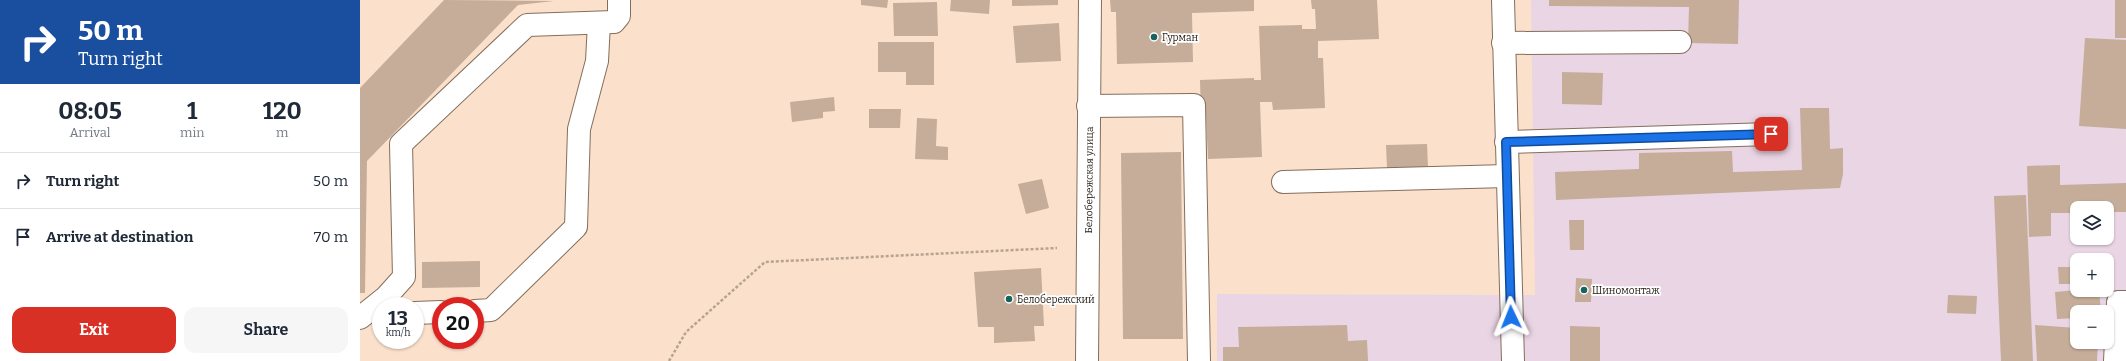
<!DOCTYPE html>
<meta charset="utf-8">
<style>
body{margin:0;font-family:Bitter,serif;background:#f6f6f7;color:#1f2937;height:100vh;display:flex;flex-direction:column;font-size:15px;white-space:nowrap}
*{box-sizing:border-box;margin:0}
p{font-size:13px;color:#747a83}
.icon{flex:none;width:22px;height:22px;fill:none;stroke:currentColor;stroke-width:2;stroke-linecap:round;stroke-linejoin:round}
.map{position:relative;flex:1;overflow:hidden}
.side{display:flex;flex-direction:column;background:#fff;width:360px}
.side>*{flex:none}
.hud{background:#1a4fa0;color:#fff;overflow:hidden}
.fabs{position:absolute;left:1710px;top:201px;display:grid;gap:8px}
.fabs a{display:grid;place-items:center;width:44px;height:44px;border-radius:8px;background:#fff;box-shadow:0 1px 3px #0004;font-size:20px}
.speed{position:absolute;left:12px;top:297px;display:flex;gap:8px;font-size:20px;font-weight:700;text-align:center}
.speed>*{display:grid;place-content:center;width:52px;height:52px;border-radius:50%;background:#fff;box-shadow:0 1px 3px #0004;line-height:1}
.speed small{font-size:10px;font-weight:400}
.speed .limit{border:6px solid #d22;background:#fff;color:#111}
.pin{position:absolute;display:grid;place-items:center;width:34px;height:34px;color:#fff;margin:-17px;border-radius:8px;box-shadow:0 2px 6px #0006}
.me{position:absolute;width:44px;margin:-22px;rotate:358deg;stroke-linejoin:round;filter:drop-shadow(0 0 3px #0008)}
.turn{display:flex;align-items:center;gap:14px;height:84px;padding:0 12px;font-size:18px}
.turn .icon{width:52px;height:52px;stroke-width:2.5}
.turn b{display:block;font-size:28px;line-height:34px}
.eta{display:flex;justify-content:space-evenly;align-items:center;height:68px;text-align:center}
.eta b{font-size:24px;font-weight:700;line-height:28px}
.button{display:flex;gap:8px;margin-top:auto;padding:8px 12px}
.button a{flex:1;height:46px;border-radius:12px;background:#d93025;color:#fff;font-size:16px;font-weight:700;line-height:46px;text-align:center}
.button a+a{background:#f6f6f7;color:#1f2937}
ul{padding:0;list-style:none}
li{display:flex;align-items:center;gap:12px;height:56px;padding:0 12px;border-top:1px solid #e0e1e3}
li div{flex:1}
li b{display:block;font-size:15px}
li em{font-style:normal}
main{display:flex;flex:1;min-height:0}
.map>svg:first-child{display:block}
.industrial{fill:#ead5e4;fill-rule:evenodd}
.building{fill:#c5ad99}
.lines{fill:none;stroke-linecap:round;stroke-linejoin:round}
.minor-casing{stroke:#846e5b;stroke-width:24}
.path{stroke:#b7a392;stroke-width:2.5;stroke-dasharray:3 2;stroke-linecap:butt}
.minor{stroke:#fff;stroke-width:22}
.route-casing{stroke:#114b97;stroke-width:10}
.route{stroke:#1a73e8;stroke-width:7}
.poi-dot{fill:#18635b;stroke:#fff;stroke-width:1.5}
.labels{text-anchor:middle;stroke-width:3.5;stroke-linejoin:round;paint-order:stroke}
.poi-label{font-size:10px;fill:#231a12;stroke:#fff;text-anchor:start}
.street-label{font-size:10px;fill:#231a12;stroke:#fff}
</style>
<main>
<section class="side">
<div class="hud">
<div class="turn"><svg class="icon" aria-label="right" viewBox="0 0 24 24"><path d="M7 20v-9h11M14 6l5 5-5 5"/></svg><div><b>50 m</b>Turn right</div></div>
</div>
<div class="eta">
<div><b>08:05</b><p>Arrival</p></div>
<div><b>1</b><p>min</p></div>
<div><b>120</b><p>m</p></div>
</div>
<ul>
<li><svg class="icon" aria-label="right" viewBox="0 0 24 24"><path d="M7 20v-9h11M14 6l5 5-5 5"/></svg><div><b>Turn right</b></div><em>50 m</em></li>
<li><svg class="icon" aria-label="arrive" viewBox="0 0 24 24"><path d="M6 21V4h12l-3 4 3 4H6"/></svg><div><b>Arrive at destination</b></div><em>70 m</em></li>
</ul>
<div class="button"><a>Exit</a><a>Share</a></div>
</section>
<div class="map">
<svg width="1766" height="361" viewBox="0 0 1766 361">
<rect width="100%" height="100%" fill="#fbe1cc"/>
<!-- industrial -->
<path class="industrial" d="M1171,0H1766V361H857V294L1175,295ZM1717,208H1747V238H1717ZM1717,260H1747V290H1717ZM1717,312H1747V342H1717Z"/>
<!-- building -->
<path class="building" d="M84,0L194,1L158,5L7,161L5,293H0V88Z
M501,0H528L527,8L501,5Z
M591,0H630L629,14L590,11Z
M652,0H698V5L652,6Z
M750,0H894V11L832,13L833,62L757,64L756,12H751Z
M951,0H1017L1019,39L958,41V58H963L965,108L913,110L912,102H900L902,157L848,159L846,116H841L840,80L894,78V80H901L899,26L942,25V29H956L955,9H952Z
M1189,0H1379L1378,44L1328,43L1329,7L1189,6Z
M1755,0H1766V38H1755Z
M577,2L578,36H534L533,3Z
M699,23L701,61L656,63L653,26Z
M1725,38L1766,40V129L1719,126Z
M518,42H574V85H546V72H518Z
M1202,72L1243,73L1242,105L1202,104Z
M474,97L475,111L463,112V118L432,122L430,102Z
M1440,108H1469L1470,149L1483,148V174L1480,188L1196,200L1195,172L1279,169V153L1372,151L1373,172L1442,170Z
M509,109H541L540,128H509Z
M557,118L577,119L576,146L588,147V160L555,159Z
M1067,144L1068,167L1027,168L1026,145Z
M821,152L823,339H763L761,153Z
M1700,165V185L1766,183V212H1747V208H1717V213H1691V236L1669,237L1667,166Z
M682,179L689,208L666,214L658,184Z
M1666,195L1673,361H1641L1634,196Z
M1209,220H1224V250H1210Z
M120,261V287L62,288V262Z
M1698,267H1717V284H1699Z
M681,268L684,326H674L675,341L634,343V327H618L614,272Z
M1216,278L1232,279L1231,302H1215Z
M1717,290H1739L1741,312H1717V318L1697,319L1695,292Z
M1588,295L1617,296L1616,314L1587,313Z
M987,325L988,341L1007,340L1008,361H863V347H879L878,327Z
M1675,325L1717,328V342H1738L1737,361H1677Z
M1210,326L1240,327V361H1210Z"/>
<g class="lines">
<defs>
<g id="minor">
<path d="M1143,0L1153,361"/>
<path d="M1143,43L1320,42"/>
<path d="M728,106L834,105L839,361"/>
<path d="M1146,142L1411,134"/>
<path d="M923,182L1147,176"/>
<path d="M115,311L131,310L216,227L219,129L237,61L239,23"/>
<path d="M55,313L81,312"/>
<path d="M0,318L26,297L44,277L41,144L167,25L254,22L259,16V0"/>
<path id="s1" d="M727,361L730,0"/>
<path d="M1755,361L1758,302H1766"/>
</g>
</defs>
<!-- minor casing -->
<use href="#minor" class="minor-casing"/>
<!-- path -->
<path class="path" d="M309,361L326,332L405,262L697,248"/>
<!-- minor -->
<use href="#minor" class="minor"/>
</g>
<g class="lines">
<defs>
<path id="route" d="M1151,317L1146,142L1411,134"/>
</defs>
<!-- route casing -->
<use href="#route" class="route-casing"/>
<!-- route -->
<use href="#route" class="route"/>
</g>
<!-- markers -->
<g class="poi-dot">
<circle cx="794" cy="37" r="4"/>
<circle cx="1224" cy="290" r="4"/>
<circle cx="649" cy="299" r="4"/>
</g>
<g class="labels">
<!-- poi labels -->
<g class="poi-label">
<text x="802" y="41">Гурман</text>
<text x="1232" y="294">Шиномонтаж</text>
<text x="657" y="303">Белобережский</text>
</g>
<!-- street labels -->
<g class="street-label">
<text dy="4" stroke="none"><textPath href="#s1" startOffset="181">Белобережская улица</textPath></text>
</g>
</g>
</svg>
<div class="fabs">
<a><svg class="icon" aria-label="layers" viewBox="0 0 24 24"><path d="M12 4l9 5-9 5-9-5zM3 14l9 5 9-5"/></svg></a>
<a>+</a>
<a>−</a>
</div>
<div class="speed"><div>13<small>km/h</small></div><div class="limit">20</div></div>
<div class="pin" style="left:1411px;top:134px;background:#d93025"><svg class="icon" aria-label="arrive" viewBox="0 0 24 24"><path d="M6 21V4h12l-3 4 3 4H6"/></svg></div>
<svg class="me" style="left:1151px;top:317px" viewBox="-20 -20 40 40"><path d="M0-17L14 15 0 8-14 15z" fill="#1a73e8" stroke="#fff" stroke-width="4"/></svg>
</div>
</main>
